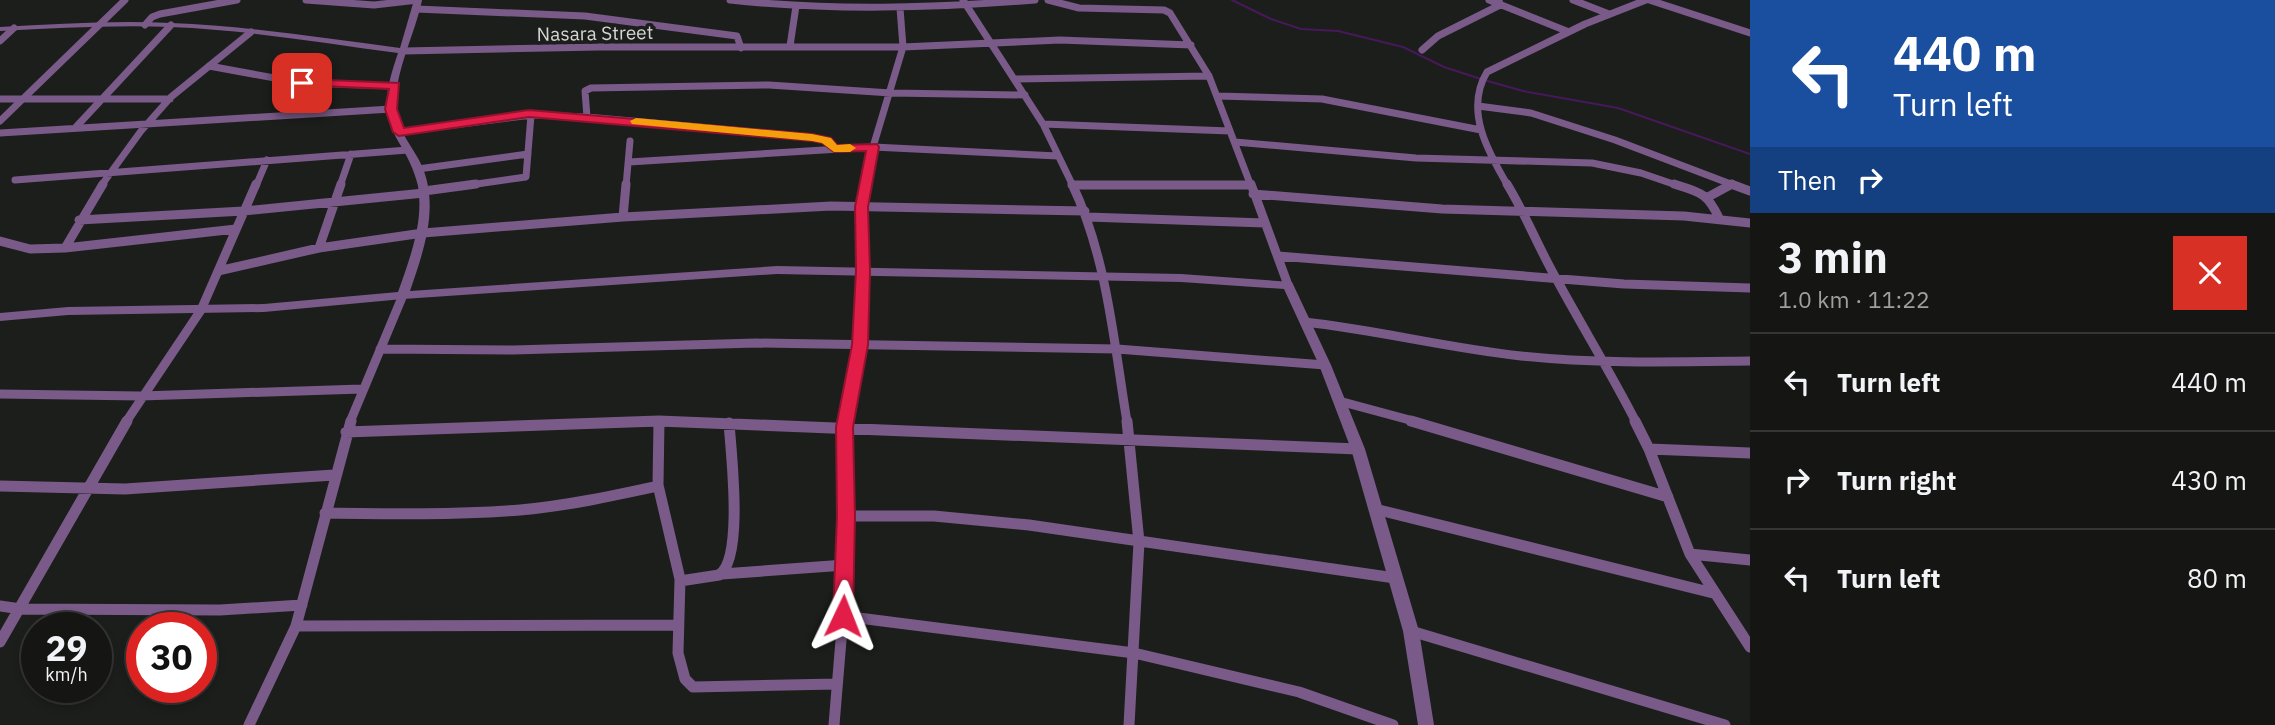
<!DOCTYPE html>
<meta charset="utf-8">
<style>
body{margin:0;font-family:"IBM Plex Sans",sans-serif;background:#222322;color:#f1f3f6;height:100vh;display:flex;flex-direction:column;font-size:26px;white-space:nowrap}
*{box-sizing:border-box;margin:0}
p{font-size:23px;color:#9d9fa0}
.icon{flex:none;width:38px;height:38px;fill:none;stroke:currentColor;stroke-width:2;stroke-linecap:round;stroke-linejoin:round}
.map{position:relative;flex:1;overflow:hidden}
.side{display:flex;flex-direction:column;background:#151614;width:525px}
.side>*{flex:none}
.top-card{background:#1a4fa0;color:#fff;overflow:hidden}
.speed{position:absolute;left:21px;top:612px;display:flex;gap:14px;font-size:35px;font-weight:700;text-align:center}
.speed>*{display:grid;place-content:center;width:91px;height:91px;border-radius:50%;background:#151614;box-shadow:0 4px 10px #0003,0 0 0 2px #343534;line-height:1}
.speed small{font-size:18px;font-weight:400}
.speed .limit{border:10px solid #d22;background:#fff;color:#111}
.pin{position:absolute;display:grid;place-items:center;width:60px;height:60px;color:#fff;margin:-30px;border-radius:14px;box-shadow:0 4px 10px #0006}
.me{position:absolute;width:77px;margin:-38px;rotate:2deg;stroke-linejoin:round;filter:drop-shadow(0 0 5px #0008)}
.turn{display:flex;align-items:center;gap:24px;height:147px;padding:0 28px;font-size:32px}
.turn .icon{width:91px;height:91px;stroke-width:2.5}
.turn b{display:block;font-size:49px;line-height:60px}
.then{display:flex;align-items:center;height:66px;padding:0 28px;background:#0003;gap:14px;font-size:26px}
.round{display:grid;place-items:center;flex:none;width:74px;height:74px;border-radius:0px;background:#222322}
.head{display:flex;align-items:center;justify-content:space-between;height:119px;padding:0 28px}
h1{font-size:42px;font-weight:700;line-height:52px}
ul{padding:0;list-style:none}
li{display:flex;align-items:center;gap:21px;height:98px;padding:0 28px;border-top:2px solid #343534}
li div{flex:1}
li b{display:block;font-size:26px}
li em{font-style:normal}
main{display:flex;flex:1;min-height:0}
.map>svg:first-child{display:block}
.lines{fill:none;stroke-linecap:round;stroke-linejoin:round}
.stream{stroke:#47195a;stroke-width:2}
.minor-far2{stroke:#795a88;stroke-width:7}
.minor-far1{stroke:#795a88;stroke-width:9}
.minor{stroke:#795a88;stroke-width:11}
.tertiary{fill:#795a88;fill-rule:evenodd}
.route{fill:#e11d48;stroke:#92132f;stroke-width:2}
.slow{fill:#f59e0b}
.labels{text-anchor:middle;stroke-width:7;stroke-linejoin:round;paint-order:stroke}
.far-street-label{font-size:19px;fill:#d6d7d5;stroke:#1c1e1b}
</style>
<main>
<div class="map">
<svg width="1750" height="725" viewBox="0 0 1750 725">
<rect width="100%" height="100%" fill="#1c1e1b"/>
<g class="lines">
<!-- stream -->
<path class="stream" d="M1232,0L1271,19L1301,29L1338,31L1403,47L1444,67L1484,80L1523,91L1618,108L1750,154"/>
<!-- minor-far2 -->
<path class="minor-far2" d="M306,0L374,5L418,0
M730,0C832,11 933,8 1035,0
M963,0L1043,124L1073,186
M1048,0L1079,8L1164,10L1170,13L1209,76L1251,186
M1489,0L1569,32
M1573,0L1609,14
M1649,0L1750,33
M416,9L585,16L737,36L741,48
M145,25L152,17L160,14L237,0
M0,41L14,28
M790,46L796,6
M1422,50L1438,36L1500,5L1499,0
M404,51L599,47H903L1060,40L1191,45
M209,66L302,83L395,86
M1015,79L1209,76
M1218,96L1322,99L1481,130
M0,99H170
M1478,106L1531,113L1615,140L1736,186
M531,115L587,117L812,137L827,141L833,149
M587,117L585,91L591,88L769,85L891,93L1025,95
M0,121L125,0
M1043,124L1230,131
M76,127L171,25
M399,132L531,115L526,177L463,186
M0,133L391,109
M1235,142L1416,158L1592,163L1641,173L1679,186
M629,162L873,147L1058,156
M418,169L528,154
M15,180L408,150
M1072,185H1249
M101,186L141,131L171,97L251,32
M256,186L267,160
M340,186L351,154
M626,186L630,141
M865,186L873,147L903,47L900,8
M1508,186C1488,152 1464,110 1487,72L1585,24L1646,0
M1729,186L1732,184"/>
<!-- minor-far1 -->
<path class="minor-far1" d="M1072,184C1107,257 1114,343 1127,422
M1251,184L1288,285
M1507,184C1526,215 1539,249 1557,280C1583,328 1611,373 1636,422
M1674,184C1699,192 1707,192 1719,218
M1731,184L1750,191
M1072,185H1249
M424,191L476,184
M1253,194L1442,209L1684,216L1750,223
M1708,197L1732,184
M623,217L626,184
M1087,217L1265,223
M79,220L244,211L424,193
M0,241L30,249L65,248L236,229
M65,248L103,184
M319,248L341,184
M1278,256L1624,284L1750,288
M218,271L319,248L423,233L623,217L831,206L1085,211
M1305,322C1377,330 1448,348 1521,356C1597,364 1674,362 1750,361
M380,349L513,350L756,343L1117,349L1325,365
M0,394L141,396L362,389
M1339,401L1417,422
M126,422L201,310L256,184
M350,422L403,295
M619,422H698
M846,422C855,372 862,323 863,271C863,241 860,213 866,184"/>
<!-- minor -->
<path class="minor" d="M659,421L658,485L680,579L678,653L685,679L693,687L836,684
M1127,421L1139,542L1129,725
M1411,421L1668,497
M1635,421L1649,449L1690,554L1750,647
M346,432L659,421L1358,449
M1649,449L1750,453
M0,486L125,489L334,475
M1375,509L1713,593
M325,513C390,514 455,515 520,510C566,506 612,496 658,486
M846,516H934L1029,525L1395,578
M1690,554L1750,560
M722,574L845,565
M680,581L719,575C744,559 731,453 729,423
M0,606L21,609L220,610L302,605
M843,616L1134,653L1299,692L1393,725
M296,626L678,625
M1411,631L1725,725
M0,642L127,421
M249,725L296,626L351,421
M834,725L843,616L846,421"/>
<!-- tertiary -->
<path class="tertiary" d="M414,0H422C415,35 393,75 396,110C397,130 413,147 421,164C440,205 424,250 410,291L777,266L1181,274L1292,282L1331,365L1365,449L1419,631L1434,725H1418L1403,631L1351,449L1319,365L1284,289L1181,282L777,274L403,299L264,312L68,315L0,321V313L68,307L264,304L398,292C410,258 424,222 418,186C414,169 407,156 398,141C380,109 387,86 398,53C323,43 247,30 171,27C114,25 57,28 0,31V27C57,24 114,20 171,23C248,26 324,38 400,48Z"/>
</g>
<!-- route -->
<path class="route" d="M302,79L399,83L397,109L404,128L529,110L812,134L831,138L837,145L877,144L879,147L868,207L870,271L868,345L853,427L855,516L853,616L850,622L843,625L836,622L833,616L837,516L836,427L852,345L856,271L855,207L866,151L834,152L822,143L812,141L529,117L399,136L393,132L385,109L389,89L298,85V80Z"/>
<!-- slow -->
<path class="slow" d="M636,118L812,134L831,138L837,145L850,144L856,148L850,152H834L822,143L812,141L632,124L630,121Z"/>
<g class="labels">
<!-- far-street labels -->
<g class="far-street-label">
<text transform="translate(595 33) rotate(-1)" y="7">Nasara Street</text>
</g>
</g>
</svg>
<div class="speed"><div>29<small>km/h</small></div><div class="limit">30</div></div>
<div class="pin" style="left:302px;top:83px;background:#d93025"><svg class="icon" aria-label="arrive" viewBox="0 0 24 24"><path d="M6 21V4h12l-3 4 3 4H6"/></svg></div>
<svg class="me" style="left:843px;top:616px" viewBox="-20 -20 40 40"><path d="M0-17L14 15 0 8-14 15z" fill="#e11d48" stroke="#fff" stroke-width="4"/></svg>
</div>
<section class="side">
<div class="top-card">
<div class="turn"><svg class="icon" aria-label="left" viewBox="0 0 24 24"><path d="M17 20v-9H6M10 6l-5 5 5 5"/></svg><div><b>440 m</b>Turn left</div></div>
<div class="then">Then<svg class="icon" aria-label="right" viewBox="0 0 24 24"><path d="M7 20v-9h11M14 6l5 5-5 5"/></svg></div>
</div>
<div class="head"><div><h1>3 min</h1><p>1.0 km · 11:22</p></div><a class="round" style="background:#d93025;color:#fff"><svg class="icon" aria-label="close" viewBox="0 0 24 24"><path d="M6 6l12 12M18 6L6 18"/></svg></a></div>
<ul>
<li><svg class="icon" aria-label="left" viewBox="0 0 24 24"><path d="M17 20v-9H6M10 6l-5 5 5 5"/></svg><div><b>Turn left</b></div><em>440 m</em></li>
<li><svg class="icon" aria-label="right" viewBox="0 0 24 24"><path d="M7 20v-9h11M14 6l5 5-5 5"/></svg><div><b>Turn right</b></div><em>430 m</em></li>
<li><svg class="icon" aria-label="left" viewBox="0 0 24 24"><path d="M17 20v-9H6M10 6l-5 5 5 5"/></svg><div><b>Turn left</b></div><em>80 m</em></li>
</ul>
</section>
</main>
